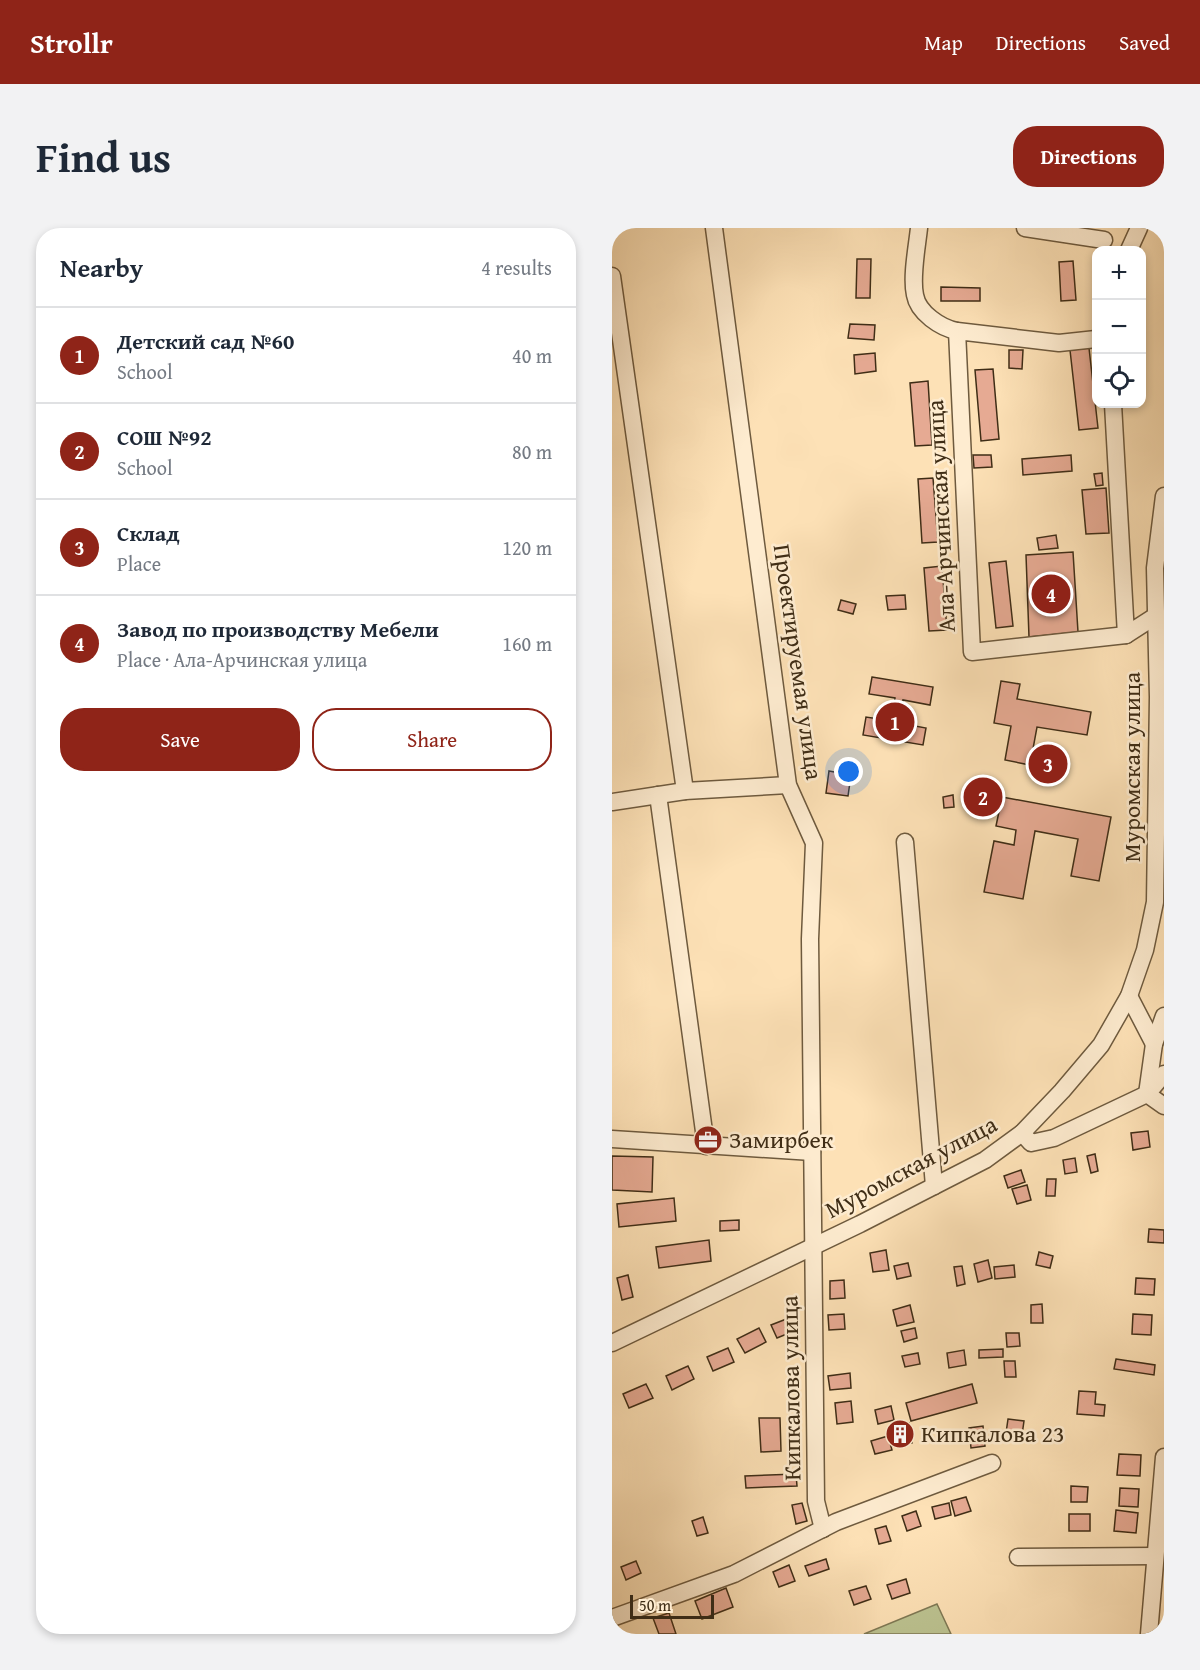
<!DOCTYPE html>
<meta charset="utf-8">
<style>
body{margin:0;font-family:"Gentium Book Plus",serif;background:#f2f2f3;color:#1f2937}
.controls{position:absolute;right:18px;top:18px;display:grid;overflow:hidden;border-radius:12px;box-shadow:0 3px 9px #0003}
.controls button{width:54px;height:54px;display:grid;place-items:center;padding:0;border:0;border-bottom:2px solid #e0e1e3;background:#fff;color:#1f2937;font:30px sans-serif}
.scale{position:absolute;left:18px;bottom:15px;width:84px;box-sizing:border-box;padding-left:6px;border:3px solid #3f2d16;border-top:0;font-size:16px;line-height:21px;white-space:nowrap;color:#3f2d16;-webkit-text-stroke:4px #feecd0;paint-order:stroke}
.you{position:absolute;left:237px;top:544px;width:21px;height:21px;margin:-15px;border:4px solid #fff;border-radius:50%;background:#1a73e8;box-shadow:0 0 0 9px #1a73e833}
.badge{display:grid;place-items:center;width:39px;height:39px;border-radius:50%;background:#8f2418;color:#fff;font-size:20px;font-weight:700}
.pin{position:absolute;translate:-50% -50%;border:3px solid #fff;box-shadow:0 2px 6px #0006}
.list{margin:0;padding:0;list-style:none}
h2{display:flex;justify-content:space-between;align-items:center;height:78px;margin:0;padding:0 24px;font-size:26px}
h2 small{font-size:20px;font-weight:400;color:#747a83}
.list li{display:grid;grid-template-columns:39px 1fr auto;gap:18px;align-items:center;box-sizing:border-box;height:96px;padding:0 24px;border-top:2px solid #e0e1e3}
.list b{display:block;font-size:22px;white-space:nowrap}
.list p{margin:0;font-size:20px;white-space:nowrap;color:#747a83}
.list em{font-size:20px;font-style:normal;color:#747a83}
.actions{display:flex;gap:12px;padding:18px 24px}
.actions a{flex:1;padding:14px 0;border:2px solid #8f2418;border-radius:24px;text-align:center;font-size:21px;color:#8f2418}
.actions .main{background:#8f2418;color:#fff}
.icon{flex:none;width:33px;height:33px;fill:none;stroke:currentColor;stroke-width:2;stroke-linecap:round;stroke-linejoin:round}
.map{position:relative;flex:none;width:552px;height:1406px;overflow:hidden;border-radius:24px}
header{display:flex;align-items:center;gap:36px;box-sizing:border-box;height:84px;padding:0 30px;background:#8f2418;color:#fff}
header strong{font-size:28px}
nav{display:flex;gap:33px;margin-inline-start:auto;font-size:21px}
.intro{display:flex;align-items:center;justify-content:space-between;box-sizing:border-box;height:144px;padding:0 36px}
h1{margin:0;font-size:42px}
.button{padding:15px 27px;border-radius:24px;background:#8f2418;color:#fff;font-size:21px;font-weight:700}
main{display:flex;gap:36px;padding:0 36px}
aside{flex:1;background:#fff;border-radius:24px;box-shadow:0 3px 9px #0003}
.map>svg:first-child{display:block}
.green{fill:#bcc391;stroke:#7e7854;stroke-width:1.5}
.building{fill:#e6aa93;stroke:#3f2d16;stroke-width:1.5}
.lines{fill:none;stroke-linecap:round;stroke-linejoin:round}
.minor-casing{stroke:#6e5a3e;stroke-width:19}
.minor{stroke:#feecd0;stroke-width:16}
.labels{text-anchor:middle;stroke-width:5;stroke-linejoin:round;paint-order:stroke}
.street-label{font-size:24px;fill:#3f2d16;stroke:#feecd0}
.poi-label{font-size:24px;fill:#3f2d16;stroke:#feecd0;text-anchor:start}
</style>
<header>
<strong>Strollr</strong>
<nav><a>Map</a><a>Directions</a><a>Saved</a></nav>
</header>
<div class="intro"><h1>Find us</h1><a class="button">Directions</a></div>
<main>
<aside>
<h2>Nearby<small>4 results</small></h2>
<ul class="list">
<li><span class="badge">1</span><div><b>Детский сад №60</b><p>School</p></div><em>40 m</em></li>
<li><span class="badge">2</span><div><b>СОШ №92</b><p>School</p></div><em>80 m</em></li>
<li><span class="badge">3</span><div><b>Склад</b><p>Place</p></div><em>120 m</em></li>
<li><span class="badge">4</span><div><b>Завод по производству Мебели</b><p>Place · Ала-Арчинская улица</p></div><em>160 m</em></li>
</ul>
<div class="actions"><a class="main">Save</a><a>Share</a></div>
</aside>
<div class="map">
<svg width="552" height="1406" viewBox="0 0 552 1406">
<rect width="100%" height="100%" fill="#fde1b6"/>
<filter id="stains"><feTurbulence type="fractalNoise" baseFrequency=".00333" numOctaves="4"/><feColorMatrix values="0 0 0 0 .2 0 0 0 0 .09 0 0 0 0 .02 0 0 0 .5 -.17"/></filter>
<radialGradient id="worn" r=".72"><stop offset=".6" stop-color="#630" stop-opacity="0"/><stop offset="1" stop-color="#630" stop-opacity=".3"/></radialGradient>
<path class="green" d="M325 1376 339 1406H252Z"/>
<g class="building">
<path d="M245 31H259L258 70H244Z"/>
<path d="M461 33 464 72 449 73 447 34Z"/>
<path d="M329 59 368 60V73H329Z"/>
<path d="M238 96 263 97 262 112 236 110Z"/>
<path d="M477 120 486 200 467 202 458 122Z"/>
<path d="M397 122H411L410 141 397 140Z"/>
<path d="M263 125 264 143 243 146 242 127Z"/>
<path d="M381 141 387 211 369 213 363 142Z"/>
<path d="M316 153 320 217 303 218 298 155Z"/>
<path d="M361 227H379L380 239 362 240Z"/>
<path d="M459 227 460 243 411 247 410 231Z"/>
<path d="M490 245 491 257 484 258 482 246Z"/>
<path d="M321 250 326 314 310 315 306 251Z"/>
<path d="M494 260 497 305 474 306 470 262Z"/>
<path d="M444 307 446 320 427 322 425 310Z"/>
<path d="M461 324 466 404 417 409 414 327Z"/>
<path d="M394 333 401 398 384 400 377 335Z"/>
<path d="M330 338 335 402 317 403 312 340Z"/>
<path d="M293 367 294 381 276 382 274 368Z"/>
<path d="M229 372 244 376 241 386 226 382Z"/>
<path d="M260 449 321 459 318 477 291 472 287 495 314 500 311 517 251 507 254 489 280 493 283 470 257 466Z"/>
<path d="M389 453 408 456 405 471 479 484 475 507 425 499 418 537 393 532 399 498 382 495Z"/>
<path d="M422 525 452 530 450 547 419 542Z"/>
<path d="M217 543 239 547 236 568 214 565Z"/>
<path d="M341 567 342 579 332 580 331 569Z"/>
<path d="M390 569 499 589 487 653 459 648 466 611 423 603 411 671 372 664 382 613 402 617 404 602 384 598Z"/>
<path d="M536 903 538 919 521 922 519 905Z"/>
<path d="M483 926 486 943 479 945 475 928Z"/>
<path d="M0 928 41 929 40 964 0 962Z"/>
<path d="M463 930 465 944 453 946 451 932Z"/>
<path d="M409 942 413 954 396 960 392 948Z"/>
<path d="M435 951H444L443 968H434Z"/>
<path d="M415 957 419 972 405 976 400 961Z"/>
<path d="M62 970 64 993 7 999 5 976Z"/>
<path d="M127 992V1002L108 1003V993Z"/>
<path d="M537 1001 552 1002V1015L536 1014Z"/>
<path d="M97 1012 99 1033 47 1040 44 1019Z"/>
<path d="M274 1022 277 1042 261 1044 258 1025Z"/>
<path d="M427 1024 441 1028 438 1040 424 1037Z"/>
<path d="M376 1032 380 1050 366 1054 362 1036Z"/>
<path d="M296 1035 299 1048 285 1051 282 1038Z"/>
<path d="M402 1037 403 1049 383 1051 382 1039Z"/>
<path d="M350 1038 353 1056 345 1058 342 1039Z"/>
<path d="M16 1047 21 1069 10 1072 5 1050Z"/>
<path d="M524 1050 543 1051 542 1067 523 1066Z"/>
<path d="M232 1052 233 1070 218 1071V1053Z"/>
<path d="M430 1076 431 1095H419V1077Z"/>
<path d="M298 1077 302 1094 285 1098 281 1082Z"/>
<path d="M232 1086 233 1101 217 1102 216 1087Z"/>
<path d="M521 1086 540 1087 539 1107 520 1106Z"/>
<path d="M182 1088 187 1101 165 1110 159 1097Z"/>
<path d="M147 1100 154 1114 133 1125 125 1111Z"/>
<path d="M303 1100 305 1110 292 1114 289 1103Z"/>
<path d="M394 1105H407L408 1118 395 1119Z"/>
<path d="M116 1120 122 1134 101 1143 95 1129Z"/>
<path d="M391 1121V1129L367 1130V1122Z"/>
<path d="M352 1122 354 1137 337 1140 335 1125Z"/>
<path d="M306 1125 308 1136 293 1139 290 1128Z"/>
<path d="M504 1131 543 1137 542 1147 502 1141Z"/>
<path d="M392 1133H403L404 1149H393Z"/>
<path d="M76 1138 82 1151 60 1162 54 1148Z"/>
<path d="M238 1145 239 1160 218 1162 216 1148Z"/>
<path d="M34 1156 41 1170 17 1180 11 1166Z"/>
<path d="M360 1156 365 1175 299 1193 294 1175Z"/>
<path d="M467 1163 484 1164 483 1176 493 1177 492 1188 465 1186Z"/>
<path d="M239 1173 241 1194 225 1196 223 1175Z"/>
<path d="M279 1178 282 1192 266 1196 263 1182Z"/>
<path d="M147 1190H168L169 1223 149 1224Z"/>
<path d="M396 1191 412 1193 410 1207 394 1205Z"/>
<path d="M297 1195 300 1215 281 1218 277 1198Z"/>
<path d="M371 1198 373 1218 359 1220 357 1200Z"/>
<path d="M276 1208 280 1222 263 1226 259 1213Z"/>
<path d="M507 1226 529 1227 528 1248 505 1247Z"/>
<path d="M184 1246 185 1258 134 1260 133 1248Z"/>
<path d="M459 1258 476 1259 475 1274H459Z"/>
<path d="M508 1260 527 1261 526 1279 507 1278Z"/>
<path d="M354 1269 359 1283 343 1288 339 1273Z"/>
<path d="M190 1275 195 1293 184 1296 180 1277Z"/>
<path d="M337 1275 339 1287 323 1291 320 1279Z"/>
<path d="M504 1282 526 1285 524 1305 502 1303Z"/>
<path d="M304 1283 309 1298 295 1303 290 1288Z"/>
<rect x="457" y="1286" width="21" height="17"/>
<path d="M91 1289 96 1305 85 1308 80 1293Z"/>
<path d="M274 1298 279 1313 267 1316 263 1301Z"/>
<path d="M214 1331 217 1341 197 1348 193 1338Z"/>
<path d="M24 1333 29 1345 14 1352 9 1339Z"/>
<path d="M177 1337 183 1353 167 1359 161 1344Z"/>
<path d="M294 1351 298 1365 280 1371 275 1357Z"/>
<path d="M254 1358 259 1371 242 1377 237 1363Z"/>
<path d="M114 1360 121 1379 90 1391 83 1373Z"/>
<path d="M57 1385 64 1406H47L41 1390Z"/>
</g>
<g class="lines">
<g class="minor-casing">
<g id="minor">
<path d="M102 0 176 557 202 615 198 711 204 1273 211 1301"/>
<path d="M307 0C305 19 299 49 303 67 306 85 329 100 345 103"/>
<path d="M413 0 492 12"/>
<path d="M517 22 527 0"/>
<path d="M0 48 73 563"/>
<path d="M484 111 447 115 345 103 360 424 514 407"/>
<path d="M501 176 514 407 542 389"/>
<path d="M46 567 94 918"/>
<path d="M0 574 73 563 176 557"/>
<path d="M293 614 322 958"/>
<path d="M517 768 542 816"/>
<path d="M552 788 542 816 535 866 552 878"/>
<path d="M410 905 419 915 442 910 535 866 552 846"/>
<path d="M0 911 200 924"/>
<path d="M0 1115 248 996 373 932 410 905 450 863 489 817 517 768 533 722 543 674 546 469 543 340 552 268"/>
<path d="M406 1329 543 1328"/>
<path d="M0 1390 122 1346 224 1294 380 1235"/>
<path d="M537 1406 552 1229"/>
</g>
</g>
<use href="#minor" class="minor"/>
</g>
<defs>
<g id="office-disc" transform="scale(1.5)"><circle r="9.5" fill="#8f2418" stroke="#feecd0"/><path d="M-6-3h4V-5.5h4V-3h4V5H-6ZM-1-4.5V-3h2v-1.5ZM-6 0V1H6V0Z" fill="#fff"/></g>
<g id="building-disc" transform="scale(1.5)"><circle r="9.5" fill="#8f2418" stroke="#feecd0"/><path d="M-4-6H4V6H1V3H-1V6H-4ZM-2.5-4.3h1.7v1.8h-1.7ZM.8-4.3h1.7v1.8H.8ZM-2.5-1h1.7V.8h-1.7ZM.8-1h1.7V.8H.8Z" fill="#fff"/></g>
</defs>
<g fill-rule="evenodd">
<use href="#office-disc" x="96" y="912"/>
<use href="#building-disc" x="288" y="1206"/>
</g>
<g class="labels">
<g class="street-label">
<text transform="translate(329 288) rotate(-93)" y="8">Ала-Арчинская улица</text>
<text transform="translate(186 434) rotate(82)" y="8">Проектируемая улица</text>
<text transform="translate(520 539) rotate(-90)" y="8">Муромская улица</text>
<text transform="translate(299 939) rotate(-28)" y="8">Муромская улица</text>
<text transform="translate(179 1160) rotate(-91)" y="8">Кипкалова улица</text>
</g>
<g class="poi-label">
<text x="117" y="920">Замирбек</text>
<text x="309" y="1214">Кипкалова 23</text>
</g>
</g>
<rect width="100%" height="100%" filter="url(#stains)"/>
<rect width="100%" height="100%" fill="url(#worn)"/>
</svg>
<div class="controls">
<button>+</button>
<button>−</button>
<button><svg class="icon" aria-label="locate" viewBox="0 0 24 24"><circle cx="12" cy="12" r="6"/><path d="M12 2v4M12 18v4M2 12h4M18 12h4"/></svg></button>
</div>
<div class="scale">50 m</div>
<div class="you"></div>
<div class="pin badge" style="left:283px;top:494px">1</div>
<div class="pin badge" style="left:371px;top:569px">2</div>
<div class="pin badge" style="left:436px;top:536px">3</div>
<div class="pin badge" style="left:439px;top:366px">4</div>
</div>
</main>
